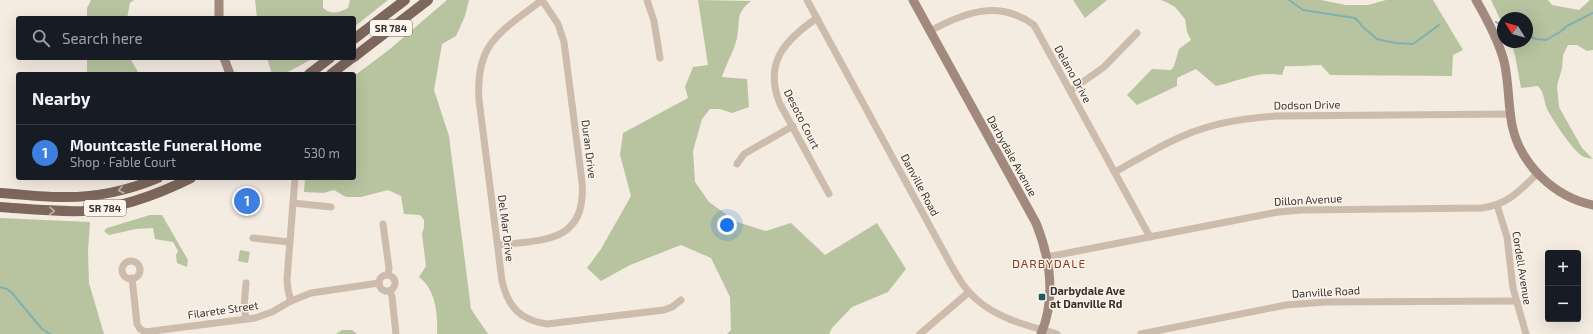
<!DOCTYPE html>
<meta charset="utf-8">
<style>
body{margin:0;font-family:"Exo 2",sans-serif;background:#242831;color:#f1f3f6}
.controls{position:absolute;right:12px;bottom:12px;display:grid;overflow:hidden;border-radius:4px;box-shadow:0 4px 16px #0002}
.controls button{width:36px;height:36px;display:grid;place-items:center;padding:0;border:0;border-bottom:1px solid #363941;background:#171b24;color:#f1f3f6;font:20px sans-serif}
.compass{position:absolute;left:1497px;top:12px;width:36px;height:36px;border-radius:50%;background:#171b24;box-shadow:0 4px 16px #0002;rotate:307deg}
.you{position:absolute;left:727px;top:225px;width:14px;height:14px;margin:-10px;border:3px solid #fff;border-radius:50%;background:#1a73e8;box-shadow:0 0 0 6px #1a73e833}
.badge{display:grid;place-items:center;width:26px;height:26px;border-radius:50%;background:#92aeb2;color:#fff;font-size:13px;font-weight:700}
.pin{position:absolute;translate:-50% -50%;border:2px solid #fff;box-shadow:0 1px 4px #0006}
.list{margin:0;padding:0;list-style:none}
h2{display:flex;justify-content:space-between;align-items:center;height:52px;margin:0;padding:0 16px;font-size:17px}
h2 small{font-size:13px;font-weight:400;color:#9ea1a6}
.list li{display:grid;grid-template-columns:26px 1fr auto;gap:12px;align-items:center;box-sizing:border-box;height:56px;padding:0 16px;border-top:1px solid #363941}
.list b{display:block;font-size:15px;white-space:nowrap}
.list p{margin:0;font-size:13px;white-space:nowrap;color:#9ea1a6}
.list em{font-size:13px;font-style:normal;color:#9ea1a6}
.icon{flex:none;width:22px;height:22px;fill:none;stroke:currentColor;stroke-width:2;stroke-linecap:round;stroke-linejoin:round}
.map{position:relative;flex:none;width:1593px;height:334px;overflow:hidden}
.search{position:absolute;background:#171b24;box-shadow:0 4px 16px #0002;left:16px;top:16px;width:340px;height:44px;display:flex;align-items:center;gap:10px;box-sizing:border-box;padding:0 14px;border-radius:4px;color:#9ea1a6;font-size:15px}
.panel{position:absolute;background:#171b24;box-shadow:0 4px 16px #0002;left:16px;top:72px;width:340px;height:108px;border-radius:4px}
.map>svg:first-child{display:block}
.green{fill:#b8c4a0}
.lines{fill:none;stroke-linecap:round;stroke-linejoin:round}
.stream{stroke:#7fb0b2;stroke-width:2}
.street{stroke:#cdbbac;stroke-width:7}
.secondary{stroke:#a18a7d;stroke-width:9}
.primary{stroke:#7d675c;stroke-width:10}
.oneway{stroke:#c2b5ac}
.poi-dot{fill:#1f5a5e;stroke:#fbf5ee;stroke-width:1.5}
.labels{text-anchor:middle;stroke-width:3;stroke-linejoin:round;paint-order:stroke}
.shield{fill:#fbf5ee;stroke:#756b66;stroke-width:1}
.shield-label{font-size:10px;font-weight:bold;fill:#3b302b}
.street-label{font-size:11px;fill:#3b302b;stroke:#fbf5ee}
.poi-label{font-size:11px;font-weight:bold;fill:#3b302b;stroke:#fbf5ee;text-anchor:start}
.neighbourhood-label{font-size:12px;letter-spacing:1px;fill:#8c3b22;stroke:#fbf5ee}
</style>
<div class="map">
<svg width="1593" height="334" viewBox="0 0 1593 334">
<rect width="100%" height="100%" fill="#f4ebe1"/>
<g class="green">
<path d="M91 0H134L130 3 127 18H87V8Z"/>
<path d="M255 0H323V8C331 15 339 13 348 8L350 0H388L354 27V18H257Z"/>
<path d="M447 0H469L465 16 456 36 442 44 434 90 449 136 471 309 488 334H437C438 314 436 290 419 277L426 266 422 234 424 227V220L420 215 404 214 401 196 388 190 361 197H346L334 190 323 193 304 192 305 178H354V76L390 49Z"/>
<path d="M698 0 751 1C734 15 741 20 737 38 734 51 726 64 722 77L747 79 749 107 732 113 720 109H710L702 119 693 151 695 182 709 202 737 222 766 231 791 223 825 255 877 223 906 269 888 292 852 307 832 328 829 334H727L731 330 730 297 711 258 681 245 630 265 601 281 587 268 601 249 631 196 620 155 623 133 688 98 685 87 693 67 708 65Z"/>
<path d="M1073 0H1107L1085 18Z"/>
<path d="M1161 0H1321L1346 5H1368L1386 0H1433L1463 50 1453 55 1452 76 1330 75 1321 65C1308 65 1298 67 1285 66L1282 75C1255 71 1241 81 1216 86L1196 69 1177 78V86L1137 105 1127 95 1152 69 1171 70 1174 66 1179 49 1191 40 1187 32 1185 19 1175 7 1166 2Z"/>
<path d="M1491 0H1548L1552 5 1579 10 1590 0H1593V50L1587 51 1577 45H1568L1563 55 1562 68 1557 86 1559 107 1582 148 1593 159C1590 158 1586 158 1584 157 1574 153 1552 119 1547 109 1544 101 1544 92 1538 86L1521 88 1515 55 1511 42H1527V18H1503V25Z"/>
<path d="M87 58H130L139 74H87Z"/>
<path d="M267 58H314L284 74 276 72 272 74Z"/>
<path d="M150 215H162L188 260 187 267 177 263 176 255 178 251 173 242 155 239 153 228 136 229 109 235 104 231 107 228Z"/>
<path d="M0 218 90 222 88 252 89 283 104 334H0Z"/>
<path d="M240 250 250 252 248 263 238 261Z"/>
<path d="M342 330H352L357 334H336Z"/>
</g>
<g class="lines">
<g class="stream">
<path d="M1289 0 1303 10 1355 18 1363 27 1377 39 1395 43 1413 44 1439 25"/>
<path d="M1496 22 1503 26"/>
<path d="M1527 35 1536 39 1546 40 1560 32 1567 26 1593 13"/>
<path d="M0 287 7 289 12 293 42 329 50 334"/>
</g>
<g class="street">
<path d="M647 0 654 21 660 58"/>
<path d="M807 0 951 265C958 277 965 290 976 299 998 319 1029 326 1057 334"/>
<path d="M817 18C785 40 763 63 780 104L829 194"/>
<path d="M930 31C967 11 1000 0 1034 25L1150 237"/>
<path d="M1070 91 1104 67 1137 33"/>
<path d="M737 164 744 154 793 126"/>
<path d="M1115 172C1137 160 1159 146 1183 136 1212 123 1244 118 1276 116L1511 114"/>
<path d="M293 203 331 207"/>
<path d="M1497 205 1507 237 1513 288 1526 334"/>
<path d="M383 224 389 268 388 275"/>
<path d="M253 238 289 242"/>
<path d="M498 245C543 240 587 243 582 182L564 42 558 24 542 0C501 32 475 42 479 100L502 281C508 307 520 320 547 324L664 310 672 307 681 300"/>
<path d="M1047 257 1278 212 1301 210 1482 208C1509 204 1519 191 1538 173"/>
<circle cx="131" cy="270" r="9"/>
<circle cx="387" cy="283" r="8"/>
<path d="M132 278 137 324 140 329 145 332 255 318 272 312 291 301 311 293 379 283"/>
<path d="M390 291 392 297 396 334"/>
<path d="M291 301 288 290 287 279 295 178"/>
<path d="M246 319 244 307 246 283"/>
<path d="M920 334 969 292"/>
<path d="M1141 334 1286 305 1325 302 1516 301"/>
</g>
<g class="secondary">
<path d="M219 0V18"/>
<path d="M913 0 1036 223C1050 258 1056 298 1041 334"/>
<path d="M1476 0C1487 19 1498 39 1504 61 1509 82 1508 104 1512 125 1520 164 1554 197 1593 205"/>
<path d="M224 58 230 74"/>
</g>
<g class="primary">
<path d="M354 39 405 0"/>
<path d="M354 57 428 0"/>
<path d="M309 74 330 58"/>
<path d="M331 74 352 58"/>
<path d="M0 193C20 194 39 197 59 197 93 198 127 191 158 178"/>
<path d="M0 207C28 209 55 212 83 211 121 208 157 195 191 178"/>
</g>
</g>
<defs><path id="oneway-chevron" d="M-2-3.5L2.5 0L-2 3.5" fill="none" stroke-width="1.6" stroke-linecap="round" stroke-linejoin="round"/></defs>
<g class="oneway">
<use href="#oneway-chevron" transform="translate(121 190) rotate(166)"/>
<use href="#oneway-chevron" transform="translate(52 211) rotate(2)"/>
</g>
<rect class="poi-dot" x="1038" y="293" width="8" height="8" rx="2"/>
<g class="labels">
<g class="shield">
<rect x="370" y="20" width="42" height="16" rx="3"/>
<rect x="84" y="200" width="42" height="16" rx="3"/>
</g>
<g class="shield-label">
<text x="391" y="32">SR 784</text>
<text x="105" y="212">SR 784</text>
</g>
<g class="street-label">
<text transform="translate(1073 74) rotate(61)" y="4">Delano Drive</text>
<text transform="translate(1307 105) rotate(-1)" y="4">Dodson Drive</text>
<text transform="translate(802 119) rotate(63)" y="4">Desoto Court</text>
<text transform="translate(589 149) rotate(83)" y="4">Duran Drive</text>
<text transform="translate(1012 156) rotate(61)" y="4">Darbydale Avenue</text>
<text transform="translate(920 185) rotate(62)" y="4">Danville Road</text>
<text transform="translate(1308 200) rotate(-3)" y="4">Dillon Avenue</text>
<text transform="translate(506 228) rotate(83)" y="4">Del Mar Drive</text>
<text transform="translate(1522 268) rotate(81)" y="4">Cordell Avenue</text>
<text transform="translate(1326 292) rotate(-3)" y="4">Danville Road</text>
<text transform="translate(223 310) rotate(-8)" y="4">Filarete Street</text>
</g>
<g class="poi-label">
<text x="1050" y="295">Darbydale Ave<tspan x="1050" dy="13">at Danville Rd</tspan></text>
</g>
<g class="neighbourhood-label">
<text x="1049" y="268">DARBYDALE</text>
</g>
</g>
</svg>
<div class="controls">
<button>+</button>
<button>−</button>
</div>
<svg class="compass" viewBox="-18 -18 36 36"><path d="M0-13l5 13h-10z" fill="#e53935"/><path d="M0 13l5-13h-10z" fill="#9ea1a6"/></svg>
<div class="you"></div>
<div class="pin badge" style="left:247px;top:201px;background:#3f7fe0">1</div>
<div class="search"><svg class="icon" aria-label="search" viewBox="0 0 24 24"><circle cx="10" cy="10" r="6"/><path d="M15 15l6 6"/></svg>Search here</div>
<section class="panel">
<h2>Nearby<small></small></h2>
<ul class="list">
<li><span class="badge" style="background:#3f7fe0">1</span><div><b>Mountcastle Funeral Home</b><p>Shop · Fable Court</p></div><em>530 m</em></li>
</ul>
</section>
</div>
